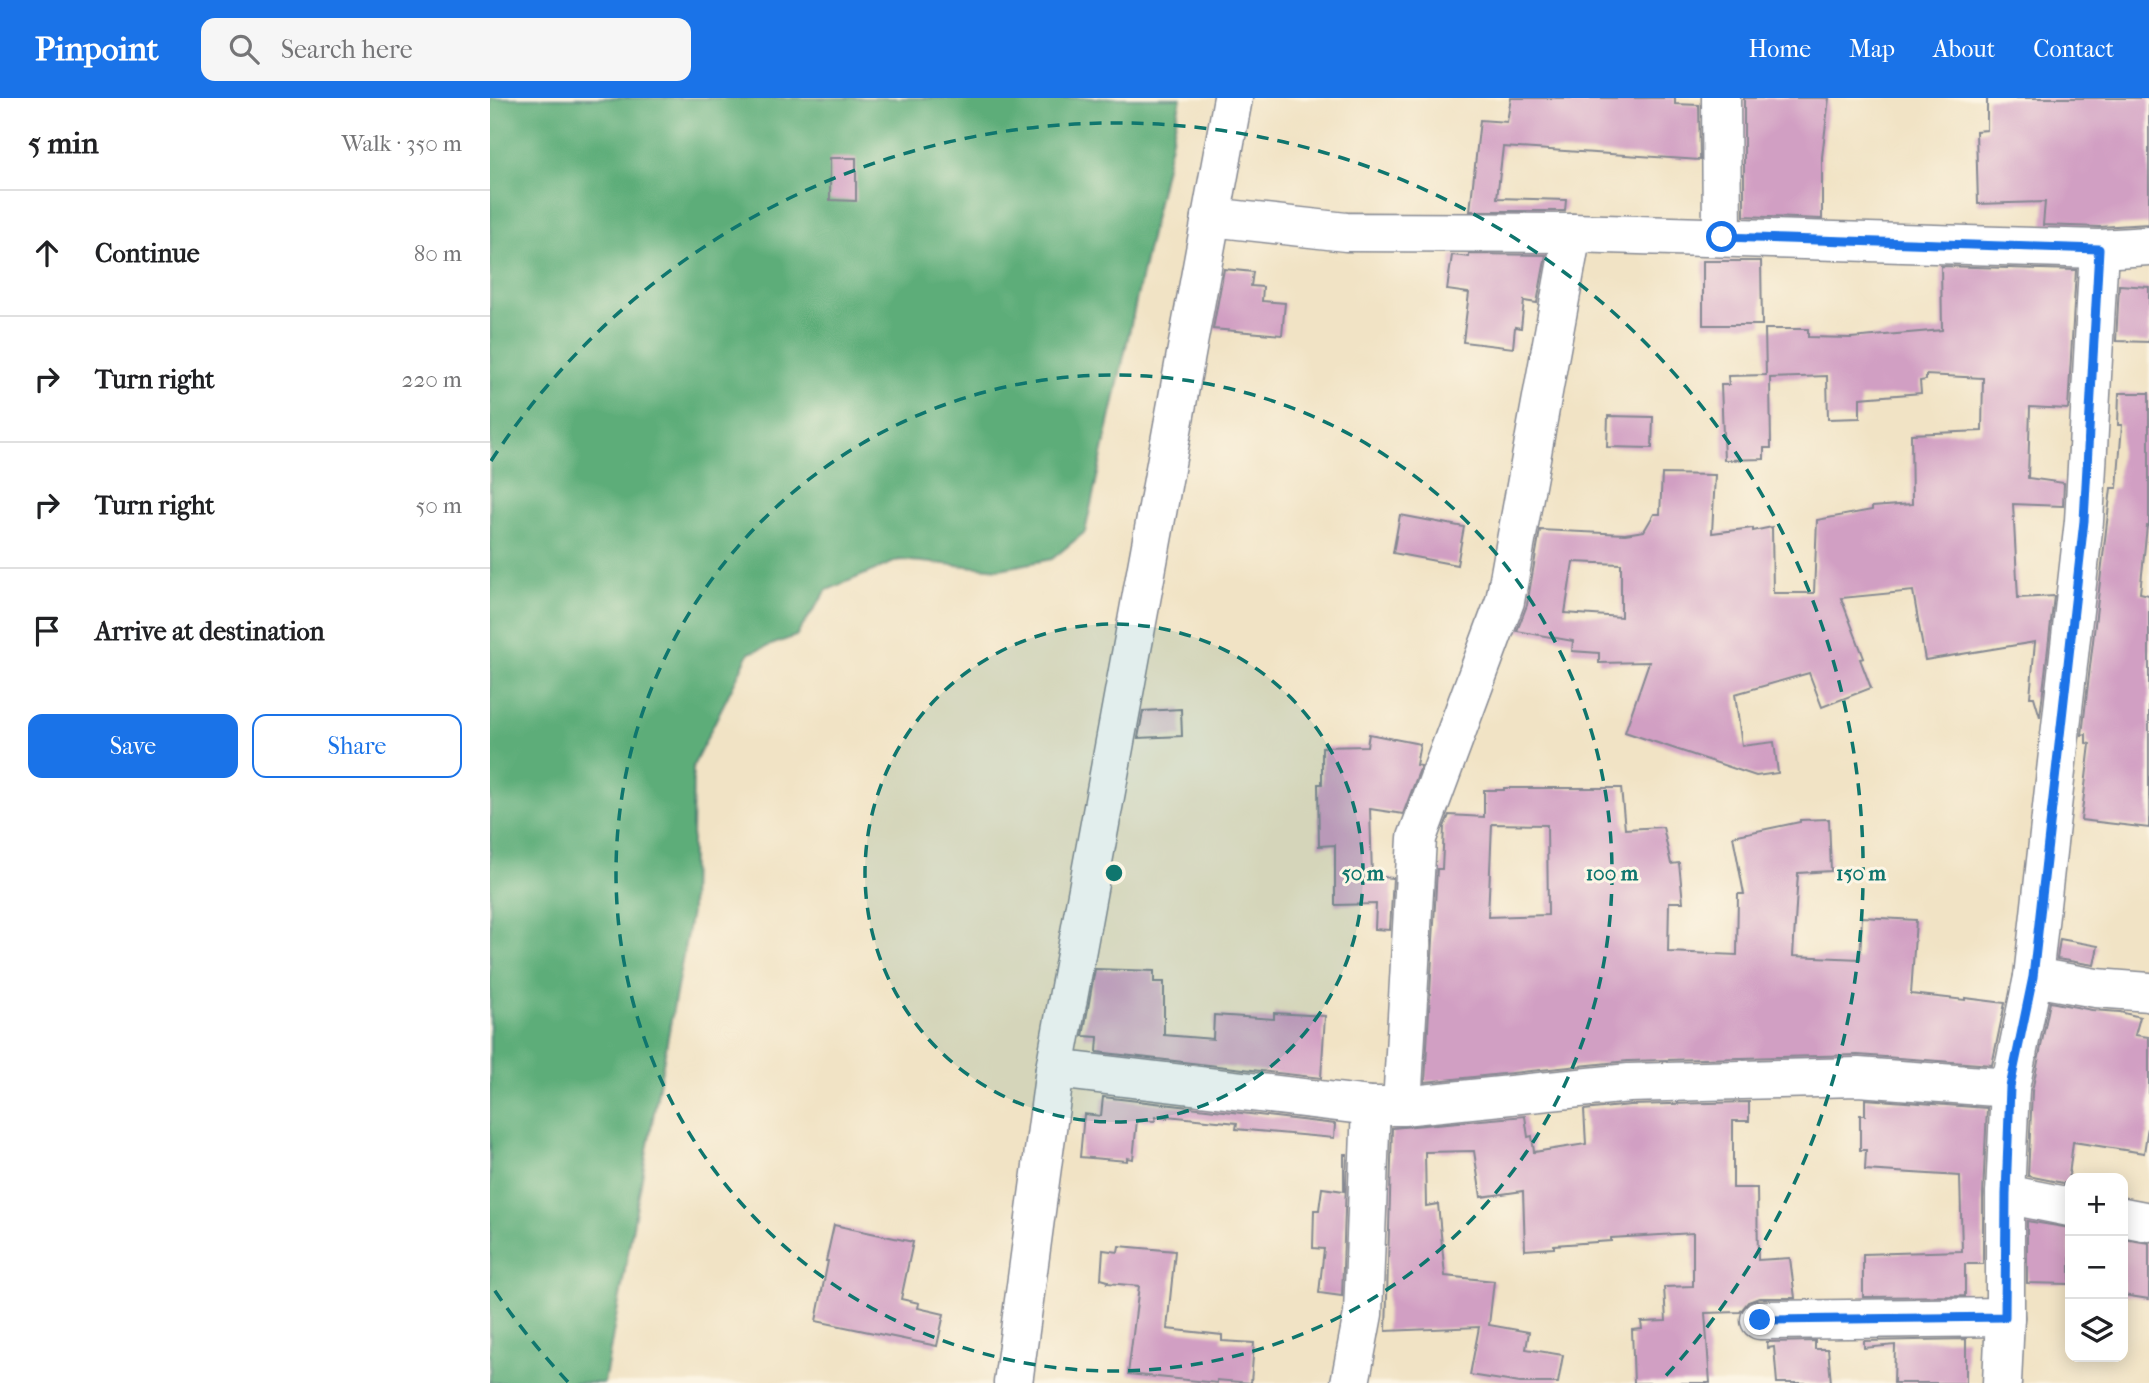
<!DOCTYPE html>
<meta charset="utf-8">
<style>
body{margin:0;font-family:"IM FELL French Canon",serif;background:#f6f6f6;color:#202124}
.controls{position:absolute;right:21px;bottom:21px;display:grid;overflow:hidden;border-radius:14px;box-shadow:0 4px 18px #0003}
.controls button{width:63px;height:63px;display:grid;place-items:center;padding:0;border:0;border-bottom:2px solid #e0e0e0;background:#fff;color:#202124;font:35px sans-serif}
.stop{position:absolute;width:21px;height:21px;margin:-16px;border:5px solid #1a73e8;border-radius:50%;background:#fff}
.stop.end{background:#1a73e8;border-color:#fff;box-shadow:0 2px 7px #0008}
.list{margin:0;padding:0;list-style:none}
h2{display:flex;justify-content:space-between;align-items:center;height:91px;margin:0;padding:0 28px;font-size:30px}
h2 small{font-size:23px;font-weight:400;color:#757577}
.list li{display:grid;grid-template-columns:46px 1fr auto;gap:21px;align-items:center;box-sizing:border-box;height:126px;padding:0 28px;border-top:2px solid #e0e0e0}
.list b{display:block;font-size:26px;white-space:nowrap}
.list em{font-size:23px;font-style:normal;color:#757577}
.actions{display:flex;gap:14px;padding:21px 28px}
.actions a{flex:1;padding:16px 0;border:2px solid #1a73e8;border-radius:14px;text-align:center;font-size:24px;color:#1a73e8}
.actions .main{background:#1a73e8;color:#fff}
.icon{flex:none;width:38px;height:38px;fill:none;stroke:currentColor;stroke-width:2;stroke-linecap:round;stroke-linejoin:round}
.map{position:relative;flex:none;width:1659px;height:1285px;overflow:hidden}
header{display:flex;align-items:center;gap:42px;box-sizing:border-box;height:98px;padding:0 35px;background:#1a73e8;color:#fff}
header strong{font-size:33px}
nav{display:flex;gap:38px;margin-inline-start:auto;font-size:24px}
.search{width:490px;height:63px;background:#f6f6f6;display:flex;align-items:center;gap:18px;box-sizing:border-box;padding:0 24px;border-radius:14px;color:#757577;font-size:26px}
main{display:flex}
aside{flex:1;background:#fff}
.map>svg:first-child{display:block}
.forest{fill:#5dad79;stroke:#3c6e6c;stroke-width:2}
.building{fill:#d19fc3;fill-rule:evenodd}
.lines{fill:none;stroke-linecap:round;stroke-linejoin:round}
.minor-casing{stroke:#868992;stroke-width:41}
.minor{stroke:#fff;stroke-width:38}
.route{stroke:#1a73e8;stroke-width:9}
.ring{fill:none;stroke:#0f766e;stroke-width:3.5;stroke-dasharray:12 9}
.centre{fill:#0f766e;stroke:#fcf5e5;stroke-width:3.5}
.ring-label{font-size:21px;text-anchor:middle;font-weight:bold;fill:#0f766e;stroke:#fcf5e5;stroke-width:6;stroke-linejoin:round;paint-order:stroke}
</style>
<header>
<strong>Pinpoint</strong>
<div class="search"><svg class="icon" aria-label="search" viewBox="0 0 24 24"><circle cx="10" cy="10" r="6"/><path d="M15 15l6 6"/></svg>Search here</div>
<nav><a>Home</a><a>Map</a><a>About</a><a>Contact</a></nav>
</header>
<main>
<aside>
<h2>5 min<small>Walk · 350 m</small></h2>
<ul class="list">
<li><svg class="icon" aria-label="ahead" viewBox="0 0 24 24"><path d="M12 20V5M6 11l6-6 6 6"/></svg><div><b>Continue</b></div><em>80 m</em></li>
<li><svg class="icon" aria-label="right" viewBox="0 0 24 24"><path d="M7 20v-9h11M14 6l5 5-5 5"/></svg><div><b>Turn right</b></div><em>220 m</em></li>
<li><svg class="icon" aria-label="right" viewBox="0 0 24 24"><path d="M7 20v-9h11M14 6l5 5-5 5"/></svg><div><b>Turn right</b></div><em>50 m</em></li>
<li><svg class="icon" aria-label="arrive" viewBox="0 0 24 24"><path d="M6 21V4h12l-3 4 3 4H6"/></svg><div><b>Arrive at destination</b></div></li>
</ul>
<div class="actions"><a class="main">Save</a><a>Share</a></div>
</aside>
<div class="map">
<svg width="1659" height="1285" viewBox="0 0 1659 1285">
<rect width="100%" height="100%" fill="#fcf5e5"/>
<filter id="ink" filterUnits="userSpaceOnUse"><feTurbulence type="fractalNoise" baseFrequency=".0143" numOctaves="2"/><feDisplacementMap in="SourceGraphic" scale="14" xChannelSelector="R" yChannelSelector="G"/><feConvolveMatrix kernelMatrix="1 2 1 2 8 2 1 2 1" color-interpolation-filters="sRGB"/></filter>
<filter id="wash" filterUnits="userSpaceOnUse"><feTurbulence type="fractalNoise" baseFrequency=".00686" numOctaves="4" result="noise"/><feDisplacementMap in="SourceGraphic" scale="28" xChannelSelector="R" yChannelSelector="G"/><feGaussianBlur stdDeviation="1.57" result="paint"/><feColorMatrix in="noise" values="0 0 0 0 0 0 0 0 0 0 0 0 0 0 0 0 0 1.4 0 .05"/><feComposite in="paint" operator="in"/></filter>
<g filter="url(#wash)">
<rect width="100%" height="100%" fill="#f1e3c5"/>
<path class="forest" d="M0 0H691L595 434 562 461 510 471 409 462 337 492 306 538 259 555 203 668 201 814 114 1285H0Z"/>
<g id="blocks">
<g class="building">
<path d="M1021 0H1185V6L1209 7 1210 62 1013 49 1007 100 1076 102 1075 113H980L990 22 1017 24Z"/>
<path d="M1254 0H1339L1332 59V121L1254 118Z"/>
<path d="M1499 0H1659V126L1609 129 1553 127 1555 104 1488 106 1486 33 1497 32V1Z"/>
<path d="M340 60H366V103L340 102Z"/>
<path d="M979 156 1056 157 1047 205 1034 203 1031 230 1025 229 1023 250 973 244 979 195 957 192 962 157 979 159Z"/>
<path d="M1213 163H1271L1272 227H1213Z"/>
<path d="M1451 168 1586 172 1578 311 1540 309 1538 380 1574 385 1573 408 1523 406 1528 500 1564 498 1550 619 1544 599H1540L1545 544 1435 562 1423 493 1351 500 1374 560 1370 561 1381 590 1332 609 1319 575 1245 596 1252 648 1284 644 1288 675 1266 678 1135 634 1159 564 1109 565V555L1082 553 1083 543 1027 533 1037 507 1050 432 1135 436 1154 433 1164 416H1170L1172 376 1225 377 1222 435 1263 430V433L1282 429 1283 495H1324L1327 422 1382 412V409L1422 406 1421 336 1492 333 1493 280 1436 277V282L1430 283 1431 295 1370 300V320L1338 321 1337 278 1280 280 1281 350H1274V361L1234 362 1231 287H1239L1238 278 1276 277 1275 231H1318V239L1361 240 1452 232ZM1083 464 1131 466V519L1075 515Z"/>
<path d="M734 171 763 174 761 188 773 189 772 203 795 205 792 237 723 231Z"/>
<path d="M1629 187 1659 189V244L1626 243Z"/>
<path d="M1629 295H1659V428H1657L1650 495 1659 497V730L1591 722 1600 646 1596 645V636L1592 637 1621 390H1627L1632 327H1628Z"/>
<path d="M1118 318 1163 319 1162 350 1117 349Z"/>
<path d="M910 417 974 429 967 467 903 455Z"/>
<path d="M691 611 692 638 648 640 653 613Z"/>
<path d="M879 636 930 646 926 667 931 668 913 716 880 711 882 778 903 780 900 832 885 831 886 806 845 807V747L829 748 828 686H832V649L877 648Z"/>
<path d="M1014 690H1131L1135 731 1173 729 1181 766 1189 765 1193 804H1179L1178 854 1247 857 1248 796H1254L1243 738 1310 724V722L1339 721 1341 773 1308 775 1303 858 1370 861 1372 819 1426 822 1421 896 1475 902V900L1515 905 1502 967 1368 957 1138 963 935 984 947 771H952L954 729 959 717 994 719V692H1014ZM1002 726 1057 727 1058 817 998 819Z"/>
<path d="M1570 841 1608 848 1604 867 1567 861Z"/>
<path d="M605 871 664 873V884H674V937L723 941 724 917 784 921V915L835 918 831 980 607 954 608 939 593 938Z"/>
<path d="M1560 904 1602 912 1630 914 1650 919 1645 937 1659 939V1022L1654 1055 1583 1044 1578 1086 1538 1078 1542 993Z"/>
<path d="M613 999 845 1026 844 1040 746 1031 747 1025 677 1018V1020L666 1019 665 1023 647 1022 643 1061 637 1060V1063L590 1059 594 1016 611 1018Z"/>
<path d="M1375 1001 1497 1010 1493 1096V1166H1475V1198L1373 1199V1156L1472 1153 1470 1078 1375 1072 1376 1052H1370V1017H1375Z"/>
<path d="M1259 1004V1023H1243V1090H1267L1268 1162 1300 1160 1305 1200H1269L1258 1204 1250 1214 1215 1215 1220 1285H1144L1142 1232 1152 1231 1151 1224 1176 1223 1174 1189 1203 1188V1135L1121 1140V1143L1064 1147V1150L1035 1152 1033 1093 991 1099 984 1053 935 1054 936 1108 948 1106 955 1178 1004 1183 999 1227 1039 1234 1036 1251 1073 1257 1068 1285H1030L980 1277 989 1229 896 1233 902 1030 1035 1018 1038 1039 1042 1038 1044 1054 1096 1046 1094 1012 1140 1007Z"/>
<path d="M854 1056H857L852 1198 829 1195 834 1151 823 1150 824 1112H829L832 1090 854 1093Z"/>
<path d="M1537 1123 1580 1130V1186L1537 1185Z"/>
<path d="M344 1127 423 1144 411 1201 429 1205 428 1210 454 1216 447 1248 326 1223 338 1163H336Z"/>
<path d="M1633 1141 1659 1145V1201L1633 1197Z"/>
<path d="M629 1148 685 1153 677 1231 732 1237V1243L764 1245 761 1285 727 1282V1285L638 1276 649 1188 617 1185 618 1183 611 1181 613 1152 628 1154Z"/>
<path d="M1476 1241V1285H1404L1405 1247 1374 1250V1243Z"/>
<path d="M1325 1243V1251H1338L1341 1285H1287L1284 1249 1278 1250 1277 1244Z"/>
</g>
</g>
</g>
<g filter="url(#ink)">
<use href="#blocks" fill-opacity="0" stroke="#868992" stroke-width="2"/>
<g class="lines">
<g class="minor-casing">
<g id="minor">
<path d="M1231 0 1232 139"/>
<path d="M721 119 856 134 1082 135 1609 151 1659 148"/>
<path d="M1543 879 1606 890 1659 894"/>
<path d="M565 971 881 1008H912L1139 985 1368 979 1520 990"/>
<path d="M912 1008 927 740 1015 503 1082 135"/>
<path d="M1515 1096 1580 1109"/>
<path d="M1633 1119 1659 1124"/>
<path d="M1270 1222 1515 1219"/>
<path d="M523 1285 565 971 743 0"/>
<path d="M860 1285 873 1216 881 1008"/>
<path d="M1512 1285 1515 1219V1096L1520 990 1543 879 1594 423 1609 151"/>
</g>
</g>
<use href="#minor" class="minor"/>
</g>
</g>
<g class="lines" filter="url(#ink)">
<path class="route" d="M1232 139 1609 151 1594 423 1543 879 1520 989 1516 1096 1515 1219 1270 1222"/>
</g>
<circle cx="624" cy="775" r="249" fill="#0f766e" fill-opacity=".12"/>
<g class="ring">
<circle cx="624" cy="775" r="249"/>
<circle cx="624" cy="775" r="498"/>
<path d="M78 1284A747 747 0 0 1 1 1187M1 363A747 747 0 1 1 1170 1284"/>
</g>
<circle cx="624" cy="775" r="10" class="centre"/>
<g class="ring-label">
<text x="873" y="782">50 m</text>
<text x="1122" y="782">100 m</text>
<text x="1371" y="782">150 m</text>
</g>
</svg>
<div class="controls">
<button>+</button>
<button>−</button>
<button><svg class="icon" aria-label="layers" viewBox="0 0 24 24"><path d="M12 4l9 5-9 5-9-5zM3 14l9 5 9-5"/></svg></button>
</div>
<div class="stop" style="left:1232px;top:139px"></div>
<div class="stop end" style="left:1270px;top:1222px"></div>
</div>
</main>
